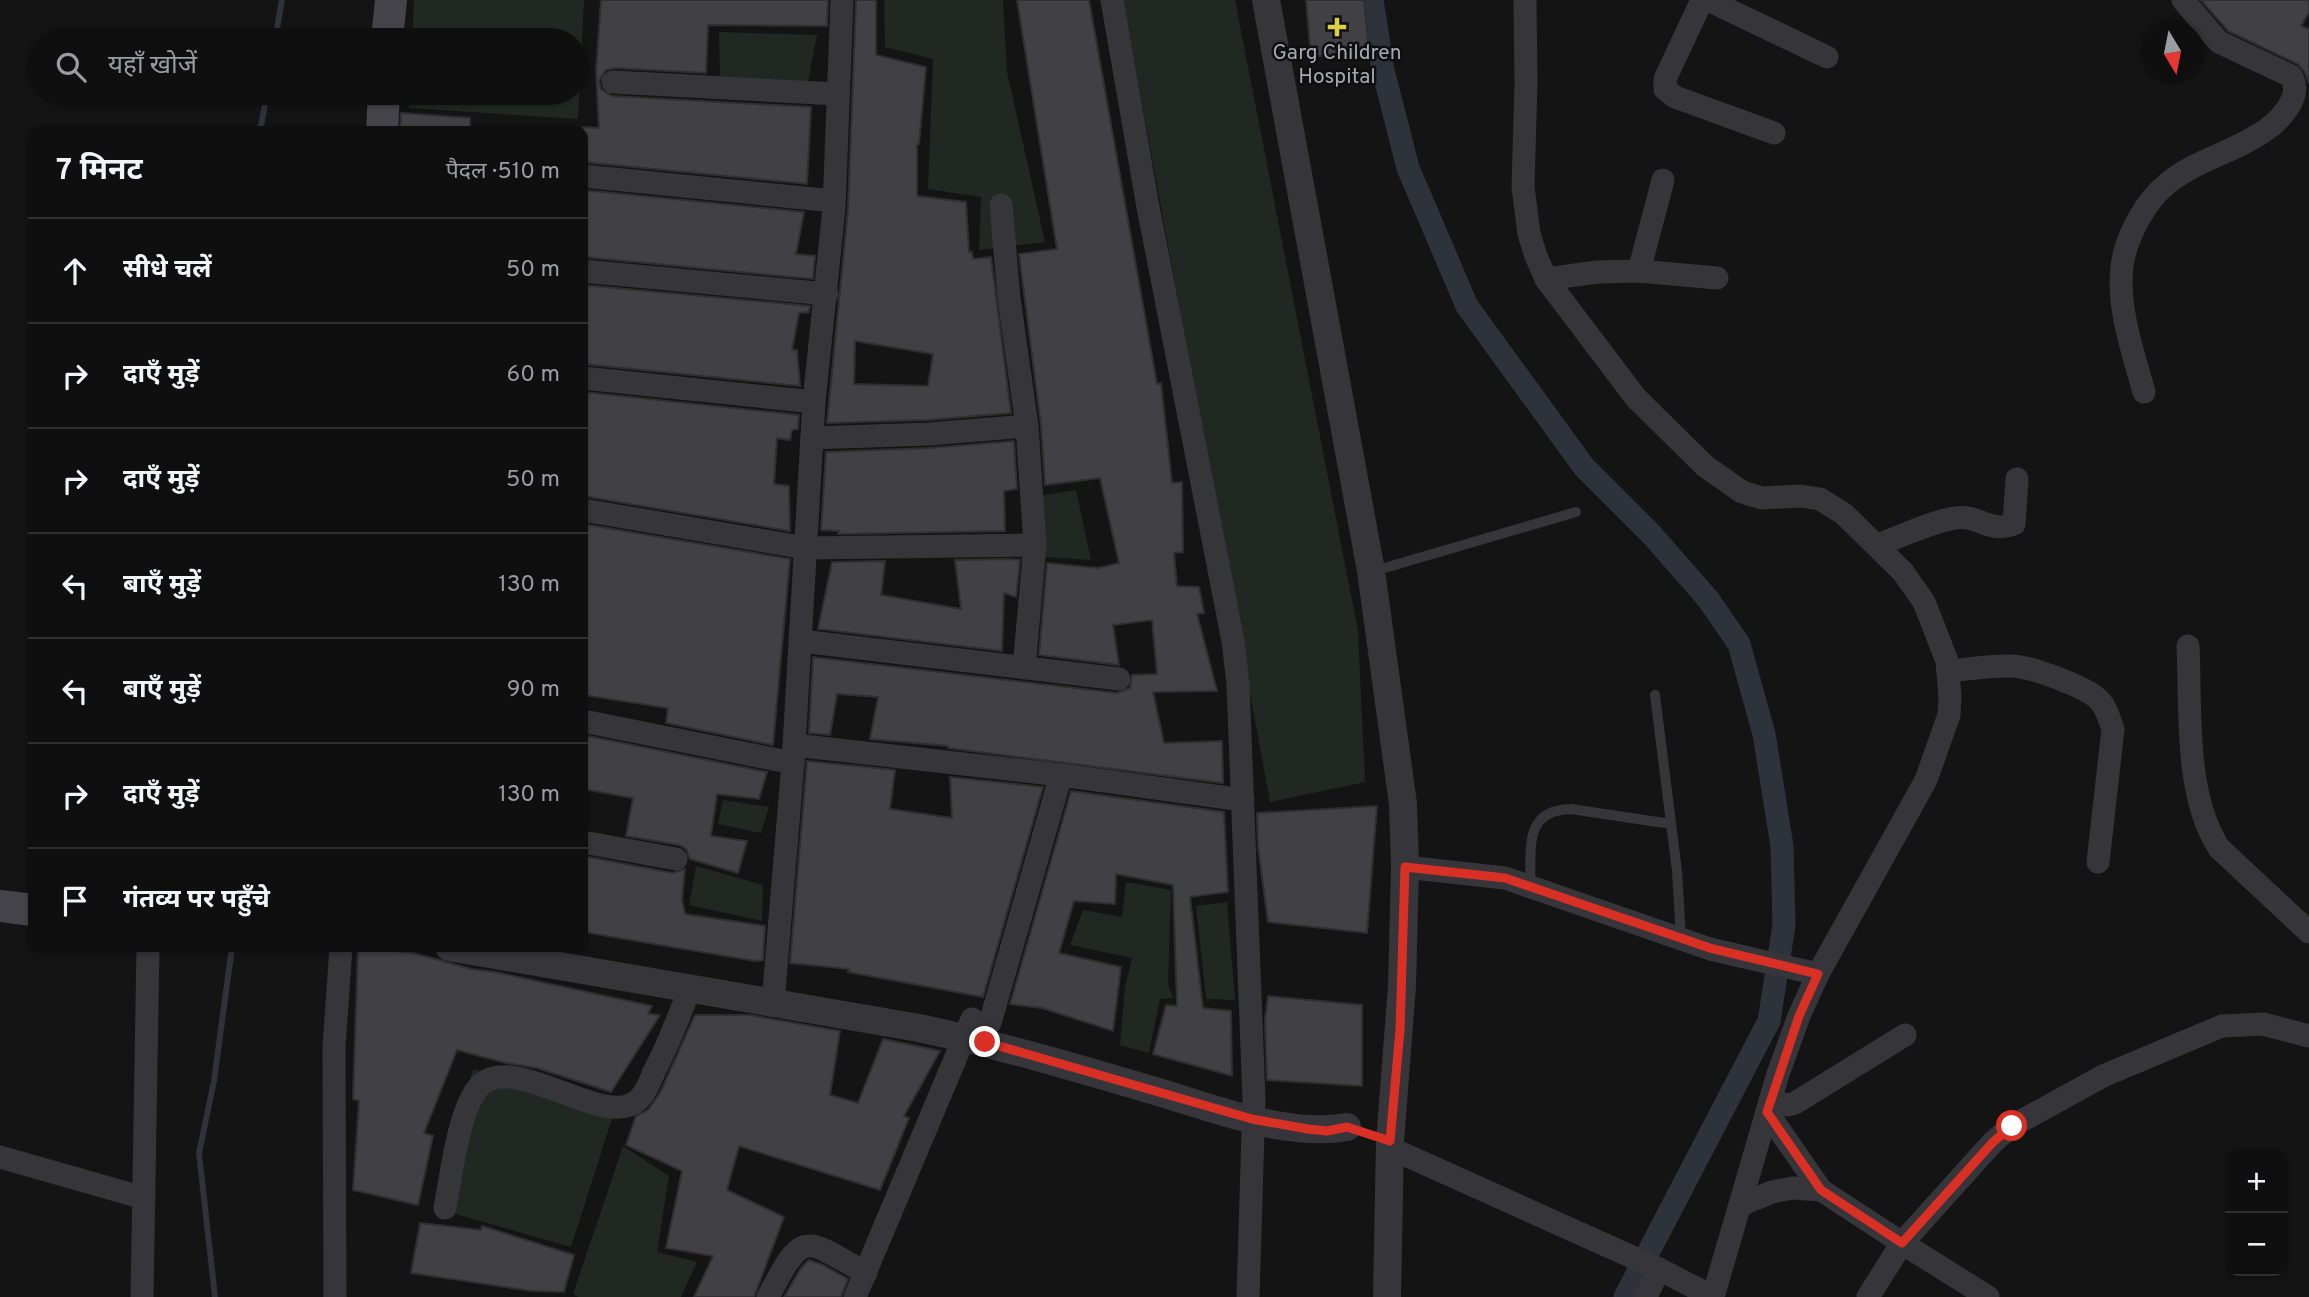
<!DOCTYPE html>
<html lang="hi">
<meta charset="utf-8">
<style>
body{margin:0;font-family:Overpass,"Noto Sans Devanagari",sans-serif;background:#181819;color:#f1f3f6}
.controls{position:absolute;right:21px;bottom:21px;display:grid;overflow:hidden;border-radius:14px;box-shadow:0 2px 5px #0004}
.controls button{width:63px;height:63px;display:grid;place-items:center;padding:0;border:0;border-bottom:2px solid #2f2f30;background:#0f0f10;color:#f1f3f6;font:35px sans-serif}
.compass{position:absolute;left:2141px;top:21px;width:63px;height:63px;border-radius:50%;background:#0f0f10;box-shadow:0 2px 5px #0004;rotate:170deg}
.stop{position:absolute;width:21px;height:21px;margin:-16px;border:5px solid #d93025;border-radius:50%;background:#fff}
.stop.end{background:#d93025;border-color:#fff;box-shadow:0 2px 7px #0008}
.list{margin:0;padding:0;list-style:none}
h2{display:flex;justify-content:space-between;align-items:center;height:91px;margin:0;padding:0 28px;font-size:30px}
h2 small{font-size:23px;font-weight:400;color:#9b9c9f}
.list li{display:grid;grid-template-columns:46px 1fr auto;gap:21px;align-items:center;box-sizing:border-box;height:105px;padding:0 28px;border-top:2px solid #2f2f30}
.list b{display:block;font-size:26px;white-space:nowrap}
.list em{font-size:23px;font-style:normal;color:#9b9c9f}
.icon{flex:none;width:38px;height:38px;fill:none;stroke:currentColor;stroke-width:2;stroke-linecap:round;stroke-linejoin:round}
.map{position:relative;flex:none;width:2309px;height:1297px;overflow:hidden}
.search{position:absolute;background:#0f0f10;box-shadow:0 2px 5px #0004;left:28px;top:28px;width:560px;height:77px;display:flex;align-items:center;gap:18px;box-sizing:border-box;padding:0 24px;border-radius:38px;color:#9b9c9f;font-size:26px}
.panel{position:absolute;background:#0f0f10;box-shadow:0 2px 5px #0004;left:28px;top:126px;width:560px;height:826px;border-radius:14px}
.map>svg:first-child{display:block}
.green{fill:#212822}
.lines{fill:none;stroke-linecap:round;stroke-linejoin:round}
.stream{stroke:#2e323a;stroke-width:6}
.canal{stroke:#2e323a;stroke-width:23}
.building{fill:#414145;stroke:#2f2e31;stroke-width:2;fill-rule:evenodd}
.service{stroke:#36353a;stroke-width:10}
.minor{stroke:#36353a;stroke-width:23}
.tertiary{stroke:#36353a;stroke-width:28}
.secondary{stroke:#44444a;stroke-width:32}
.route{stroke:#d93025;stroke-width:9}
.poi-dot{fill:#dece43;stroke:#0f0f10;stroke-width:2.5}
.labels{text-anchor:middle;stroke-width:5;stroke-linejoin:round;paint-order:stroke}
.poi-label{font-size:21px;fill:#a7a8b4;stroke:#0f0f10}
</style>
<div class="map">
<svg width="2309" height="1297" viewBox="0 0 2309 1297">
<rect width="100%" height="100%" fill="#141415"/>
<g class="green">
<path d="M414 0H584L578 119 409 108V93H576V40H412Z"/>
<path d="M884 0H1003L1007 72 1045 242 979 250 981 197 928 189 933 59 885 47Z"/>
<path d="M1123 0H1235L1358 631 1365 782 1270 802Z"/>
<path d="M719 32 817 35 808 82 720 76Z"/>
<path d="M1076 490 1091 560 1031 556 1025 498Z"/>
<path d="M723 800 769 807 761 833 718 824Z"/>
<path d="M696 866 763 885 762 921 689 905Z"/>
<path d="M1126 882 1171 890 1168 984 1173 998 1160 999 1149 1053 1120 1045 1125 987 1132 958 1070 945 1083 910 1122 917Z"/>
<path d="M1227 902 1235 1000 1206 999 1196 906Z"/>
<path d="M473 1069 615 1109 571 1247 435 1208Z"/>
<path d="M623 1146 669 1176 657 1252 697 1262 681 1297H578L573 1294Z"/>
</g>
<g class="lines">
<g class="stream">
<path d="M275 40 282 0"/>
<path d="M260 131 267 93"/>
<path d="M215 1297 199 1153 214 1081 232 947"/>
</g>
<path class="canal" d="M1372 0 1383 70 1408 168 1467 306 1584 467 1652 535 1708 599 1739 644 1764 734 1782 846 1784 925 1769 1021 1625 1297"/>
</g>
<g class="building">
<path d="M601 0H828L827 26 708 25 706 73 614 68 606 70 599 81 601 89 612 96 811 107 807 184 583 162V127L599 128 596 71Z"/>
<path d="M856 0H876V55L926 67 919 144H917V196L966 202 969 252H972L973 259 991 257 1011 413 928 420 827 423 848 209ZM855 341 933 354 928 386 854 384Z"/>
<path d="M1017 0H1089L1157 384 1161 383 1172 483 1182 482 1183 552 1174 553 1177 586 1199 587 1204 613 1197 614 1217 691 1153 692 1164 743 1222 741 1223 783 948 748V746L870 739 878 697 837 694 830 735 809 733 813 657 1117 693 1130 688 1132 675 1157 674 1152 620 1113 625 1119 665 1039 655 1047 563 1098 568 1119 563 1100 478 1045 485 1041 425 1019 254 1057 249Z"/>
<path d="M1306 0H1364L1369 51 1311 57Z"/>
<path d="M2201 0H2309V12L2301 26 2309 29V83L2304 71 2298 64 2228 31Z"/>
<path d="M401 113 470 118V131H400Z"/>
<path d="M583 190 804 212 796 254 815 256 813 279 583 257Z"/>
<path d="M583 285 810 306 809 312 799 313 792 350H797L800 386 583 364Z"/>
<path d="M583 392 799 415 798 429 792 430 790 440 777 438 774 484 789 486 790 531 583 496Z"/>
<path d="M1014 441 1017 489 1004 491 1005 531 838 534 839 531 821 530 826 452 929 448Z"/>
<path d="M583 524 790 559 773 745 666 723 668 708 583 695Z"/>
<path d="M1009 559 1020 560 1016 597 1004 593 1002 651 818 629 832 562 885 561 881 595 961 609 955 560Z"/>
<path d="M583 735 767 772 759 799 717 794 711 836 747 841 738 873 690 859 686 849 679 845 626 836 633 798 583 789Z"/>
<path d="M807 761 895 770 890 809 952 818 950 777 1043 787 983 997 848 972 849 969 790 963Z"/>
<path d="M1071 791 1224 812 1228 892 1190 897 1203 1008 1231 1011 1232 1076 1153 1054 1166 1005 1177 1006 1173 885 1116 874 1115 904 1074 901 1059 953 1121 967 1113 1031 1042 1008 1010 1004Z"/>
<path d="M1377 806 1367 933 1268 922 1258 847 1257 813Z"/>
<path d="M583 856 673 873 685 869 682 899 685 914 765 926 763 960 755 961 583 932Z"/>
<path d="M358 947 414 953 471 969 495 972 652 1006 648 1014 660 1015 611 1092 537 1068 506 1063 457 1050 424 1133 433 1136 418 1205 353 1190 359 1101 353 1099Z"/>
<path d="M1268 996 1362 1005V1086L1267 1080 1265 1020Z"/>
<path d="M695 1015H749L840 1031 830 1095 858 1103 883 1039 940 1051 904 1116 909 1118 880 1190 739 1146 727 1190 784 1217 754 1297H694L713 1256 666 1248 682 1171 626 1145 636 1116 648 1110 660 1093Z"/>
<path d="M420 1223 481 1230 482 1226 574 1255 564 1292 532 1291 411 1273Z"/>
<path d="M809 1260 823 1265 848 1279 841 1297H784L801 1268Z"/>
</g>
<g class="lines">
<g class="service">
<path d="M1374 571 1576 512"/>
<path d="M1655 695 1677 871 1681 938"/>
<path d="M1530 887C1532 851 1522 810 1571 809L1671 824"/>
</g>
<g class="minor">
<path d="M1112 0 1148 207 1233 641 1238 684 1254 1099 1248 1297"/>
<path d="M1525 0 1526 82 1523 187 1529 234 1536 256 1546 279 1636 398 1705 466 1742 492 1762 498 1800 496 1820 499 1844 514 1903 572 1924 602 1947 661 1950 697 1949 715 1926 780 1818 974 1799 1016 1778 1074 1713 1297"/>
<path d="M1702 0 1665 79V89L1675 97 1774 133"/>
<path d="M1708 0 1827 57"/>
<path d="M613 82 837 94"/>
<path d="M583 176 834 201"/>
<path d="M1001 205 1009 298 1027 426 1035 545 1024 668"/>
<path d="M583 271 827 294"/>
<path d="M1639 271 1663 180"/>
<path d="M1546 279 1597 272 1639 271 1717 278"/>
<path d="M583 378 814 402"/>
<path d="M2144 392C2133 352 2117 308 2122 266 2126 237 2145 201 2168 183 2195 161 2230 153 2258 135 2276 125 2305 97 2291 76L2219 42 2183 0"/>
<path d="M812 438 929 434 1027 426"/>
<path d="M583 510 806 548 1035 545"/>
<path d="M1877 545C1898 538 1935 520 1956 518 1978 514 1990 534 2014 524L2017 479"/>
<path d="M801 641 1119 679"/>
<path d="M2188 646C2191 709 2184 794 2219 848L2309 932"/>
<path d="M1948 671C1969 669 1992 665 2013 666 2031 667 2087 687 2099 700 2107 708 2109 719 2113 729L2098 862"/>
<path d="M583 721 793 763"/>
<path d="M794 745 1061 775 1243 800"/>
<path d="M583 842 676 859"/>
<path d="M1405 867 1505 878 1710 949 1818 974"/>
<path d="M773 1003 793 763 814 402 834 208 842 0"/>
<path d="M990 1023 1061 775"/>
<path d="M1770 1101 1787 1105 1795 1103 1905 1035"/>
<path d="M1767 1112 1821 1190"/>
<path d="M1390 1148 1659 1269 1713 1297"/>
<path d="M0 1157 144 1198"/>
<path d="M1740 1205 1772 1192 1793 1188 1821 1190 1902 1243 1993 1142 2012 1126 2103 1076 2222 1026 2263 1024 2309 1036"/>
<path d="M445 1208C451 1176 458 1115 477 1089 510 1046 604 1132 638 1100 646 1093 650 1081 654 1072 668 1045 679 1017 690 988"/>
<path d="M142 1297 148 947"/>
<path d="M335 1297 334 1047 341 947"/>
<path d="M768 1297C804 1228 803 1238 866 1273"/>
<path d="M855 1297 972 1019"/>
<path d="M1646 1297 1659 1269"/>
<path d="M1868 1297 1902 1243 1988 1297"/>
</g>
<g class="tertiary">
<path d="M1266 0 1371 571 1403 804 1405 867 1402 986 1390 1141 1387 1297"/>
<path d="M449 947 919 1028C999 1045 1077 1068 1155 1091 1213 1108 1287 1138 1347 1127"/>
</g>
<g class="secondary">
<path d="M387 40 391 0"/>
<path d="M382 131 384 93"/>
<path d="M0 906 33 910"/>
</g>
</g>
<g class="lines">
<path class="route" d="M985 1042 1252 1119 1308 1129 1327 1131 1347 1127 1390 1141 1400 1030 1405 867 1505 878 1710 948 1818 974 1799 1016 1767 1112 1821 1190 1902 1243 1993 1142 2012 1126"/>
</g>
<path class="poi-dot" d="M1333.5 16.5h7v7h7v7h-7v7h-7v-7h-7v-7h7z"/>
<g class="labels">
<g class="poi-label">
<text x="1337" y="59">Garg Children<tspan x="1337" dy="24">Hospital</tspan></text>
</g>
</g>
</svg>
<div class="controls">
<button>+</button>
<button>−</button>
</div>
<svg class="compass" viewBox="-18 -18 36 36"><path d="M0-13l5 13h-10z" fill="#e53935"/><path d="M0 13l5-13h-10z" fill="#9b9c9f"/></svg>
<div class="stop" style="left:2012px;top:1126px"></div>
<div class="stop end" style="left:985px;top:1042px"></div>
<div class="search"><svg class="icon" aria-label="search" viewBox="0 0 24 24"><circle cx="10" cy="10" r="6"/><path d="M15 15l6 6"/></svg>यहाँ खोजें</div>
<section class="panel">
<h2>7 मिनट<small>पैदल · 510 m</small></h2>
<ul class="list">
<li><svg class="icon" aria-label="ahead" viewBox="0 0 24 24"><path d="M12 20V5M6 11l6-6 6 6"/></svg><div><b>सीधे चलें</b></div><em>50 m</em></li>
<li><svg class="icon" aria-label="right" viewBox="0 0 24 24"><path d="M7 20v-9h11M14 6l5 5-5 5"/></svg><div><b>दाएँ मुड़ें</b></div><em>60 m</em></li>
<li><svg class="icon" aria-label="right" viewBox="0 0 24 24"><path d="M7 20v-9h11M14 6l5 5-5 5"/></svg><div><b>दाएँ मुड़ें</b></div><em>50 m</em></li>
<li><svg class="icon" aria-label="left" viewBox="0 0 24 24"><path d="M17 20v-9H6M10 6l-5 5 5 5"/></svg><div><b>बाएँ मुड़ें</b></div><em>130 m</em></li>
<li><svg class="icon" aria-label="left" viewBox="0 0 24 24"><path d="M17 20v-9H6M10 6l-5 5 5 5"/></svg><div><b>बाएँ मुड़ें</b></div><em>90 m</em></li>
<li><svg class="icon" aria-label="right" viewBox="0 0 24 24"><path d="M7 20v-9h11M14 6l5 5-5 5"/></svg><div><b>दाएँ मुड़ें</b></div><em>130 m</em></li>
<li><svg class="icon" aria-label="arrive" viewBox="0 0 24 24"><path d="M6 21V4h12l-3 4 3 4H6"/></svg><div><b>गंतव्य पर पहुँचे</b></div></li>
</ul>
</section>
</div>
